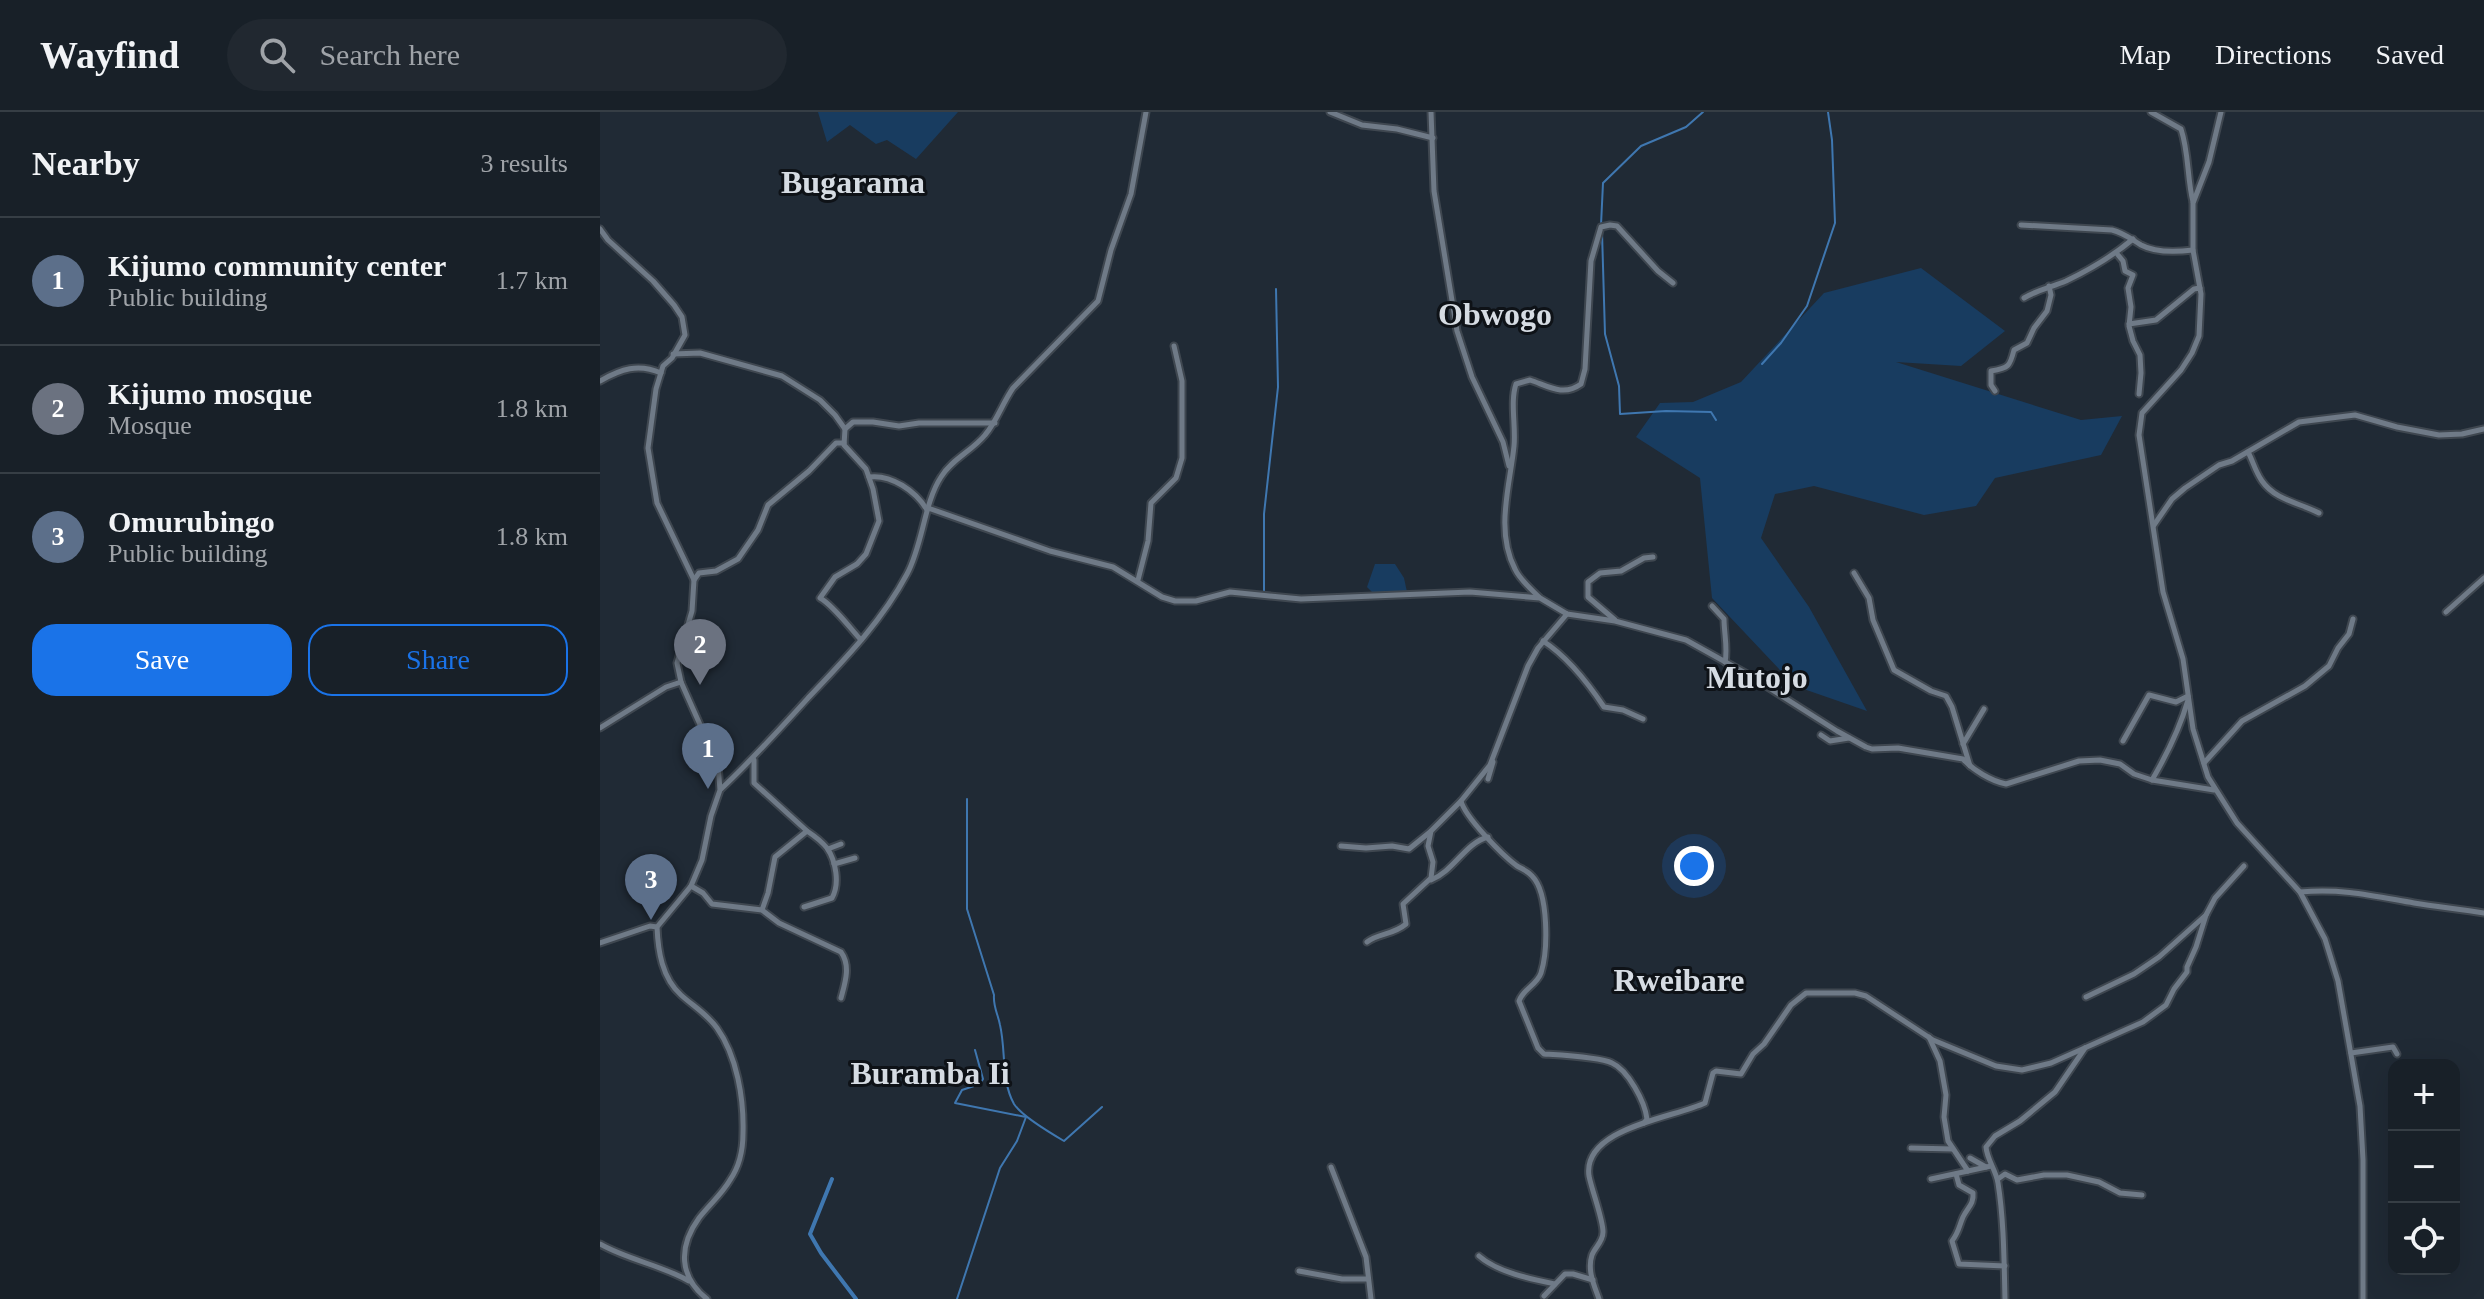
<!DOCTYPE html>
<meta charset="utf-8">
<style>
body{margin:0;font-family:Georgia,serif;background:#212830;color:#f1f3f6}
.controls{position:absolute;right:24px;bottom:24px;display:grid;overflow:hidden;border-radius:16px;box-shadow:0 8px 32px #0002}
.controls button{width:72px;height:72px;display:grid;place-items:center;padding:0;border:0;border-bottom:2px solid #363e45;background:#182028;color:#f1f3f6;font:40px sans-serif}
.you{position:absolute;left:1094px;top:754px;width:28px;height:28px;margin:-20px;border:6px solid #fff;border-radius:50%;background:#1a73e8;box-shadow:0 0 0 12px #1a73e833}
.badge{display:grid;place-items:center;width:52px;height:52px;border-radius:50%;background:#1a73e8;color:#fff;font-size:26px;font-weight:700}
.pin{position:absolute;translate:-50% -66px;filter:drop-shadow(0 2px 4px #0008)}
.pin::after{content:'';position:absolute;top:42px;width:28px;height:24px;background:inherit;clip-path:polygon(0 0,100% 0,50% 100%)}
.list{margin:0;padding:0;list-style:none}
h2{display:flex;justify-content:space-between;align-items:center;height:104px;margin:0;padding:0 32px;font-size:34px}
h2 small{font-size:26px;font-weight:400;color:#9fa3a8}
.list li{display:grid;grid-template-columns:52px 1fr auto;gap:24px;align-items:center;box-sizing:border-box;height:128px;padding:0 32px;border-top:2px solid #363e45}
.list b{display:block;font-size:30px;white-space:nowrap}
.list p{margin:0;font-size:26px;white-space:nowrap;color:#9fa3a8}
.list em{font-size:26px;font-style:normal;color:#9fa3a8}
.actions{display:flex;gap:16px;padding:24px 32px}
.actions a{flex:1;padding:18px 0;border:2px solid #1a73e8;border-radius:24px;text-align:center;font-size:28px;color:#1a73e8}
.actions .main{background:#1a73e8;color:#fff}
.icon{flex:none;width:44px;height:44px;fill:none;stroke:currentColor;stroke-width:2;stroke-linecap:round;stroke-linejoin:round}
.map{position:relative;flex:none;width:1884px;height:1187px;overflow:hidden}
header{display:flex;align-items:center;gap:48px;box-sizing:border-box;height:112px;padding:0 40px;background:#182028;border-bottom:2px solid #363e45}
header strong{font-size:38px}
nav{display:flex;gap:44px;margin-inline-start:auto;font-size:28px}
.search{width:560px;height:72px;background:#212830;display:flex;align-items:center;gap:20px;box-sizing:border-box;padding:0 28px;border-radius:44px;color:#9fa3a8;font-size:30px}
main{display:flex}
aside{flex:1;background:#182028}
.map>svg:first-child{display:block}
.green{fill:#183c60}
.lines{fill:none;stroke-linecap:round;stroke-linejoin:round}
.stream{stroke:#3f77b0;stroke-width:2}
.canal{stroke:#3f77b0;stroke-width:4}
.minor-casing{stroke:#3f4750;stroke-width:9}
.minor{stroke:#6f7a87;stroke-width:5}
.labels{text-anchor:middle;stroke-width:6;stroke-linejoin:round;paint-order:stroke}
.quarter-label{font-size:32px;font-weight:bold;fill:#d6dce3;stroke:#0e1217}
</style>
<header>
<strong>Wayfind</strong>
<div class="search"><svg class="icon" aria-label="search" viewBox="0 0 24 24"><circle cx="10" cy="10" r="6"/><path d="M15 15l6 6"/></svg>Search here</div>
<nav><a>Map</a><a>Directions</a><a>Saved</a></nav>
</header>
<main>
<aside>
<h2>Nearby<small>3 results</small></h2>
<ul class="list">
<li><span class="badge" style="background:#5c6f8a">1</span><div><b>Kijumo community center</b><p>Public building</p></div><em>1.7 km</em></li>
<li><span class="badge" style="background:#6b7280">2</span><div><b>Kijumo mosque</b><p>Mosque</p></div><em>1.8 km</em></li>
<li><span class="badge" style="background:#5c6f8a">3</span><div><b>Omurubingo</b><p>Public building</p></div><em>1.8 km</em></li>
</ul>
<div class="actions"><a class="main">Save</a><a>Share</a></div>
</aside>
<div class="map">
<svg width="1884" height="1187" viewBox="0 0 1884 1187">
<rect width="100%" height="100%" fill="#202a35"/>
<g class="green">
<path d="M218 0H358L316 47 287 28 276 32 250 13 227 30Z"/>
<path d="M1321 156 1405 219 1361 254 1296 250 1481 308 1522 304 1501 343 1395 366 1376 394 1324 403 1214 374 1175 382 1161 426 1209 495 1267 599 1195 574 1112 486 1100 366 1036 325 1060 291 1093 290 1141 270 1224 181Z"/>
<path d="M775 452H795L804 466 807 480H772L767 475Z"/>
</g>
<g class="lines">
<g class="stream">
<path d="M1001 113 1003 71 1041 34 1086 15 1103 0"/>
<path d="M1002 120 1005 222 1019 274 1020 302 1066 299 1111 300 1116 308"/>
<path d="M1162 252 1181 231 1207 194 1235 111 1232 28 1228 0"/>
<path d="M664 479V402L678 275 676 177"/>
<path d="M367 687V797L394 883C393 895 398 902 400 913 406 938 401 969 414 992 421 1003 452 1022 464 1029L502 995"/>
<path d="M357 1187 400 1056 417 1029 426 1005 355 991 362 978 380 972 383 967 375 938"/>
</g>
<path class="canal" d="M232 1067 210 1122 221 1141 256 1187"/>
<g class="minor-casing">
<g id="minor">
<path d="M730 0 762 13 797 17 833 26"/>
<path d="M831 0 834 79 857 219 872 265 903 330 909 354"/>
<path d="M1551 0 1581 17C1589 41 1587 66 1593 90"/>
<path d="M1621 0 1609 50 1593 91V138L1601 182 1599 224 1592 241 1581 258 1542 301 1539 323 1563 480 1583 547 1593 617 1608 665 1637 711 1700 780 1725 827 1738 869 1760 994 1763 1048V1187"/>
<path d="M1421 113 1512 118C1524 121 1531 127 1541 133 1556 141 1577 140 1593 138"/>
<path d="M0 117 8 128 53 169 74 193 82 205 85 223 72 246 63 254 56 277 48 336 57 391 94 468 92 499 77 551 81 570 118 653 120 678 111 704 102 748 91 774 57 815C58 839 62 866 81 883 93 894 107 902 117 916 137 944 144 987 143 1021 143 1037 139 1055 130 1068 122 1082 109 1093 99 1106 78 1135 79 1165 107 1187"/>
<path d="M1518 143 1523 149 1525 159 1533 163 1528 176 1531 195 1529 214 1533 229 1540 243 1541 261 1539 282"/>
<path d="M1424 186C1437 178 1452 175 1466 169 1489 158 1514 143 1533 127"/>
<path d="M1529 212 1556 208 1594 177 1600 176"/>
<path d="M73 242 100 241 182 264 220 288 235 303 245 317"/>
<path d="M0 269C21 257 38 251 61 261"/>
<path d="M1395 279 1391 273V259C1409 256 1410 254 1414 238L1427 231 1434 216 1447 199 1451 183 1449 174"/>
<path d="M1648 340C1653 349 1655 359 1662 369 1675 388 1700 391 1719 401"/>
<path d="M269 365C291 362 316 379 327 398"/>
<path d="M328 396 450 439 513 455 562 485 575 489H596L630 480 701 487 870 480 940 486 967 502 1015 509 1086 528 1147 562 1237 619 1266 635 1272 637 1298 636 1363 647C1373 658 1391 669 1406 672L1479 649 1500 648 1520 652 1534 662 1552 668 1614 678"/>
<path d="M1554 413 1572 387 1585 376 1619 353 1632 349 1699 310 1755 303 1797 315 1839 323 1862 322 1884 317"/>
<path d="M1254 461 1269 486 1273 508 1294 558 1331 579 1346 584 1352 595 1370 654"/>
<path d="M94 468 99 461 116 459 138 447 158 418 168 393 209 359 236 331H244"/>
<path d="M538 468 548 429 551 391 576 366 582 346V269L574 234"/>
<path d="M939 485C931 477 920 468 915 457 895 418 910 374 914 334 916 314 910 290 916 272L930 268C948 274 963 285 981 272L985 257 991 149 1001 115 1010 113 1017 114 1058 159 1073 171"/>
<path d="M1112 494 1124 507C1124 521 1128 537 1125 550"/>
<path d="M1846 500 1884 466"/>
<path d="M967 502 938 536 928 554 890 653 861 689C865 705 902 743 917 754 922 757 928 759 932 764 949 781 948 839 941 861 937 873 923 877 919 889L938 936 944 942C959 943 1000 945 1012 951 1028 958 1045 990 1047 1007L1044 1011"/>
<path d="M1015 508 988 485V470L1000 461 1021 459 1044 446 1053 445"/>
<path d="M261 528C250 516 233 493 220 486L235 465 257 452 266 442 279 409 273 377 266 357 244 333 245 317 253 310H273L299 314 319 311H395"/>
<path d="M943 529C968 545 988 571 1004 595L1023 598 1043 607"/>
<path d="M0 616 66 575 81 570"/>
<path d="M1221 623 1230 629 1249 626"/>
<path d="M1523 629 1549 583 1576 590 1588 584"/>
<path d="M1363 632 1384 597"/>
<path d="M154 648V671L207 719"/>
<path d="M1604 651 1642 609 1705 574 1729 554 1738 536 1749 522 1753 507"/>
<path d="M888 667 893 650"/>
<path d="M1552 668C1566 644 1580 616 1588 588"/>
<path d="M121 677C152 648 180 617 209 585 245 547 282 509 307 462 323 432 324 391 341 365 352 347 372 339 385 323 397 309 402 292 413 276L498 189 511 138 531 82 546 0"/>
<path d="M741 734 766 736 792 734 809 737 830 720"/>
<path d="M228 737 241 732"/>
<path d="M234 752 255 746"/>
<path d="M831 768C854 759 865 731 888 725"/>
<path d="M91 774 103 781 112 792 162 798 179 811 241 840C251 854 245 871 241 886"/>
<path d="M1700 780C1742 776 1774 784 1814 791 1837 795 1861 797 1884 801"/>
<path d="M162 798 168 781 175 745 207 719C213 723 223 731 227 736 236 749 240 772 232 786L204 795"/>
<path d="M767 830C779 821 793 823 806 812L803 792 831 766 833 750 828 734 831 719 861 689"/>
<path d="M0 831 50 814 57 815"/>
<path d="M1486 885 1534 862 1559 845 1606 803 1615 786 1644 754"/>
<path d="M1329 925 1340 949 1346 983 1344 1005 1348 1029 1368 1059"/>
<path d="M1751 941 1793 935 1797 942"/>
<path d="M1311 1036 1353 1037"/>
<path d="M1370 1046 1386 1055"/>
<path d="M731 1055 766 1145 771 1187"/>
<path d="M1356 1062 1359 1073 1373 1081C1374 1092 1368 1095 1363 1105 1359 1114 1359 1120 1352 1129L1359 1152 1405 1154"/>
<path d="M1331 1067 1391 1054"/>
<path d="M1398 1067 1405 1062 1417 1068 1444 1063H1467L1499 1070 1520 1081 1542 1083"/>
<path d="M0 1132C28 1148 61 1153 89 1169"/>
<path d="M879 1144C897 1160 931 1167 955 1172"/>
<path d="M699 1159 742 1167H767"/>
<path d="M944 1184 965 1162H973L993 1168"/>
<path d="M999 1187C994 1173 987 1158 992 1143 995 1135 1003 1130 1003 1120 1003 1107 992 1079 989 1064 982 1016 1073 1006 1105 991L1113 961 1116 959 1141 962 1153 942 1164 932 1191 893 1206 881H1255L1266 884 1333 928 1396 954 1422 958 1451 951 1543 910 1566 893 1574 877 1587 860V855L1596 835 1606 803"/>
<path d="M1405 1187C1404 1149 1404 1109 1398 1071 1396 1058 1387 1048 1386 1035L1395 1024 1420 1009 1455 980 1485 936"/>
</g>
</g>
<use href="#minor" class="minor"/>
</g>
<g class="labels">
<g class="quarter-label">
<text x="253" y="81">Bugarama</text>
<text x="895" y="213">Obwogo</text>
<text x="1157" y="576">Mutojo</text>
<text x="1079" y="879">Rweibare</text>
<text x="330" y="972">Buramba Ii</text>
</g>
</g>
</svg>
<div class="controls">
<button>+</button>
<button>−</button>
<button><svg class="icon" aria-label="locate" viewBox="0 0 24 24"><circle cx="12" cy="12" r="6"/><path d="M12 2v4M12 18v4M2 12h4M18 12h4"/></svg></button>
</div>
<div class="you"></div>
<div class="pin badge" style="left:108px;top:677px;background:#5c6f8a">1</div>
<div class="pin badge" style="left:100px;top:573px;background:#6b7280">2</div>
<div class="pin badge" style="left:51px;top:808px;background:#5c6f8a">3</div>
</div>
</main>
